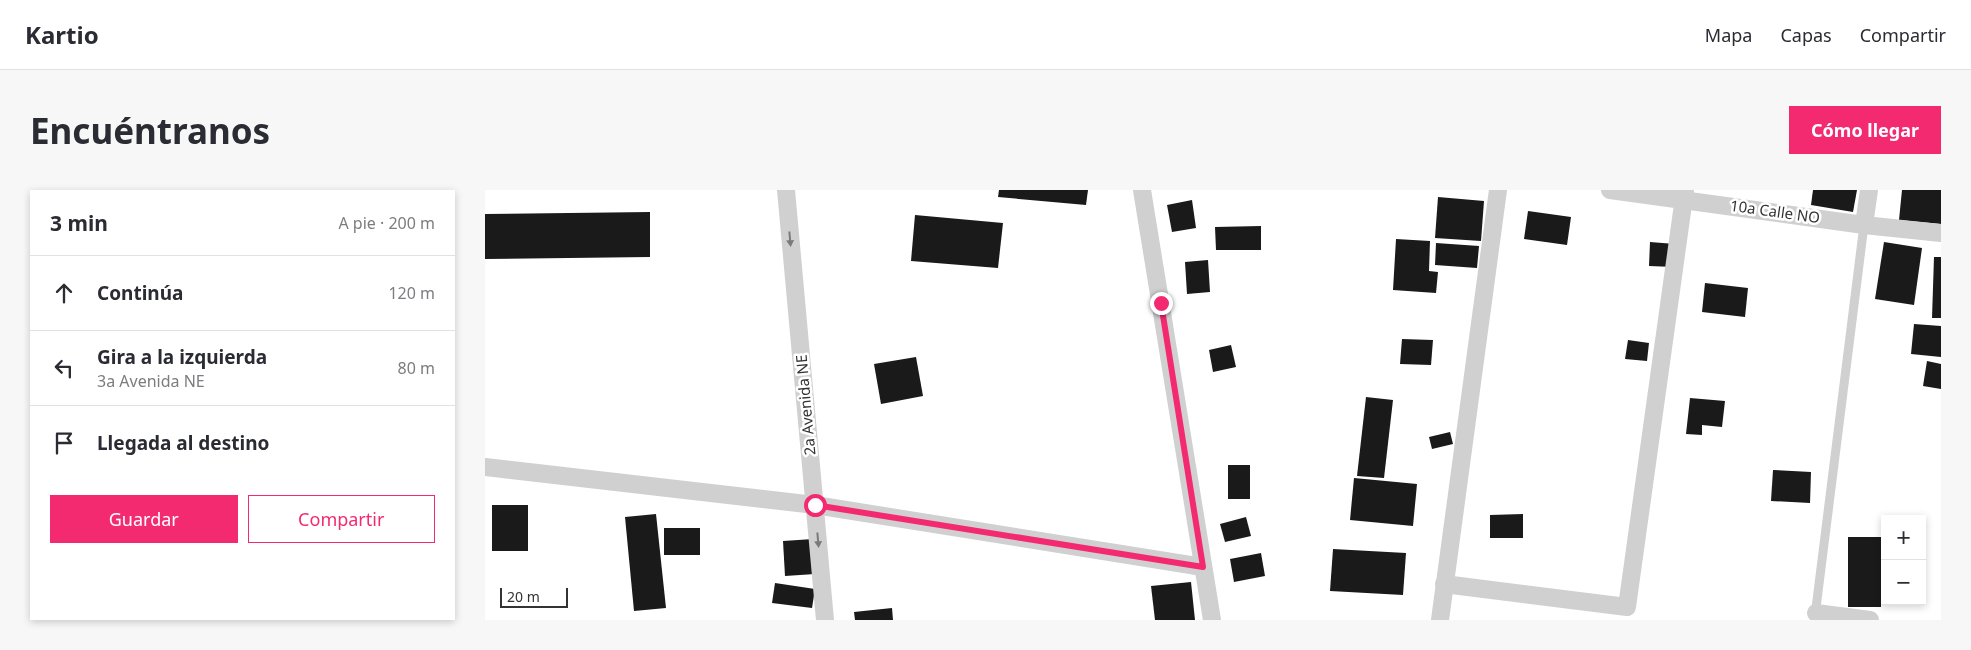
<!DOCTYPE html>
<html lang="es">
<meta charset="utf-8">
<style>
body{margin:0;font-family:"Noto Sans",sans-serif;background:#f7f7f7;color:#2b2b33}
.controls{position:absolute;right:15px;bottom:15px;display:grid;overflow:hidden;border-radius:0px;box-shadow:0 2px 8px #0003}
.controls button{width:45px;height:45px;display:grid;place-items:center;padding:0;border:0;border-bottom:1px solid #e1e1e2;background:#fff;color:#2b2b33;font:25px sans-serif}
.scale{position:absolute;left:15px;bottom:12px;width:68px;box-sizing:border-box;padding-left:5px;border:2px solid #333;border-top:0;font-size:14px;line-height:18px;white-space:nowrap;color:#333;-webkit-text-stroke:4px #fff;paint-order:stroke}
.stop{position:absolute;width:15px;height:15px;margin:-11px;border:4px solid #f42a71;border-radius:50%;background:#fff}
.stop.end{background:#f42a71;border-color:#fff;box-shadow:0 1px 5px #0008}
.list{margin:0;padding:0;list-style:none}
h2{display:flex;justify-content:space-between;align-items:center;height:65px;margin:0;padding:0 20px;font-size:21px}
h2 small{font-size:16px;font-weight:400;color:#7c7c81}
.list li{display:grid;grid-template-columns:32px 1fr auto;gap:15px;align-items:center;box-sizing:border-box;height:75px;padding:0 20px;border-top:1px solid #e1e1e2}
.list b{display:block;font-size:19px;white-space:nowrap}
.list p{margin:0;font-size:16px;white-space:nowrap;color:#7c7c81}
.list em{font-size:16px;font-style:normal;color:#7c7c81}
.actions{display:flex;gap:10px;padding:15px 20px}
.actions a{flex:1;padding:11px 0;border:1px solid #f42a71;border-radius:0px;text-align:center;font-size:18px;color:#f42a71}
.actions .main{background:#f42a71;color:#fff}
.icon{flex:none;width:28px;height:28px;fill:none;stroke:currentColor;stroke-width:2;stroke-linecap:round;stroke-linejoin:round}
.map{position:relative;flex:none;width:1456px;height:430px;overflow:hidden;border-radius:0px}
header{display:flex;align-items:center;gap:30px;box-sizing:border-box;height:70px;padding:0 25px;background:#fff;border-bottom:1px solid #e1e1e2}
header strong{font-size:24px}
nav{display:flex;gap:28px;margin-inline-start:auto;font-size:18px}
.intro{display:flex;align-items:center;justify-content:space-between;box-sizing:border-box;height:120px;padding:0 30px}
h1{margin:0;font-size:35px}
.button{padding:12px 22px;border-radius:0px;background:#f42a71;color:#fff;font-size:18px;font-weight:700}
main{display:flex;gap:30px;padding:0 30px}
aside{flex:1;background:#fff;border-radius:0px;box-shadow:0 2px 8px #0003}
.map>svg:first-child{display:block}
.building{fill:#1a1a1a}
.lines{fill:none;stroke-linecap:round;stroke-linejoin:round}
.lane{stroke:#d0d0d0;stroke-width:9}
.street{stroke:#d0d0d0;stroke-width:18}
.oneway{fill:#7a7a7a}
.route{stroke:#f42a71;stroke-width:6}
.labels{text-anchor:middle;stroke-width:5;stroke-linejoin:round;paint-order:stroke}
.street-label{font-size:15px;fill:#333;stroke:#fff}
</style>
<header>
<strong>Kartio</strong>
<nav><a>Mapa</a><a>Capas</a><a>Compartir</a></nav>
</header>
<div class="intro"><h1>Encuéntranos</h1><a class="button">Cómo llegar</a></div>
<main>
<aside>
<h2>3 min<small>A pie · 200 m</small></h2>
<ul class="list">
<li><svg class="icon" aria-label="ahead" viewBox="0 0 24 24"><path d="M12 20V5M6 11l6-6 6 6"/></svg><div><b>Continúa</b></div><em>120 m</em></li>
<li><svg class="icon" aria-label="left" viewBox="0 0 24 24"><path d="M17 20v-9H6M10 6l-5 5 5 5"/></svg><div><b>Gira a la izquierda</b><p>3a Avenida NE</p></div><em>80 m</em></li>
<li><svg class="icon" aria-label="arrive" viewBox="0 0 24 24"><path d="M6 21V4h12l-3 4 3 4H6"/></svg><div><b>Llegada al destino</b></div></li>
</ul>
<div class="actions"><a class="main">Guardar</a><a>Compartir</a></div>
</aside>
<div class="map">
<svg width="1456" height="430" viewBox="0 0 1456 430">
<rect width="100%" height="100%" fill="#fff"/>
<g class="building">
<path d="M514 0H603L601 15 513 7Z"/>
<path d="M1328 0H1372L1368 22 1326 15Z"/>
<path d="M1417 0H1456V34L1414 30Z"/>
<path d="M953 7 999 11 996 51 950 48Z"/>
<path d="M707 10 711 38 687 42 682 15Z"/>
<path d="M1043 21 1086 27 1082 55 1039 49Z"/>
<path d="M165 22V67L0 69V24Z"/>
<path d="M430 25 518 33 513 78 426 71Z"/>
<path d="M776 36V60H731L730 37Z"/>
<path d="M911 49 945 51 944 81 953 82 951 103 908 100Z"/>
<path d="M1165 52 1190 54 1189 77 1164 76Z"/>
<path d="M1399 52 1437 58 1429 115 1390 109Z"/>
<path d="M951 53 994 56 992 78 950 75Z"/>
<path d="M1449 67H1456V128H1447Z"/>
<path d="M723 70 725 102 702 104 700 72Z"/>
<path d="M1220 93 1263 98 1260 127 1217 122Z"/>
<path d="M1429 134 1456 136V167L1426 164Z"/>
<path d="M917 149 948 150 946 175 915 174Z"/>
<path d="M1143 150 1164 153 1162 171 1140 169Z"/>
<path d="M746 155 751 177 728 182 724 160Z"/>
<path d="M431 167 438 206 396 214 389 174Z"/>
<path d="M1442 171 1456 174V199L1438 196Z"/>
<path d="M881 207 908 210 899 288 872 286Z"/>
<path d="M1205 208 1240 211 1237 237 1217 235V245L1201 244Z"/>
<path d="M965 242 968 254 947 259 944 247Z"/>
<rect x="743" y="275" width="22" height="34"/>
<path d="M1288 280 1326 282 1325 313 1286 311Z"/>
<path d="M869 288 932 294 928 336 865 330Z"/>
<rect x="7" y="315" width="36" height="46"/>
<path d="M171 324 181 418 149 421 140 327Z"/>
<path d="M1038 324V348H1005V325Z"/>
<path d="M761 327 766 346 740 352 735 334Z"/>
<rect x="179" y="338" width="36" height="27"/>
<rect x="1363" y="347" width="33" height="70"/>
<path d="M328 349 330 384 300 386 298 351Z"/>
<path d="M848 359 921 363 918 405 845 401Z"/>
<path d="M776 363 780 386 749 392 745 369Z"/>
<path d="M706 392 710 430H670L666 396Z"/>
<path d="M290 393 330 399 327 418 287 413Z"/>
<path d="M407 418 408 430H370L369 422Z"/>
</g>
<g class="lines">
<path class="lane" d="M1330 426 1379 35"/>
<g class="street">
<path d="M301 0 340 430"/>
<path d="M657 0 727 430"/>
<path d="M1125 0 1379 35 1456 43"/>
<path d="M1379 35 1384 0"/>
<path d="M0 277 330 315 718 377"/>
<path d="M959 394 1142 417 1200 0"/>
<path d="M1331 423 1385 430"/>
<path d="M955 430 1013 0"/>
</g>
</g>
<defs><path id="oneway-solid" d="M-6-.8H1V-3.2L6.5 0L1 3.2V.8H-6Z" transform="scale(1.25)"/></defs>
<g class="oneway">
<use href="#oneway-solid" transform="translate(305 49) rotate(85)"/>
<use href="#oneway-solid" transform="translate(333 350) rotate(85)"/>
</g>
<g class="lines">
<path class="route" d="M330 315 718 377 676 113"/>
</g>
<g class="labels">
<g class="street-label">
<text transform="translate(1290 22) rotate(8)" y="5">10a Calle NO</text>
<text transform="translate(321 215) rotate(-95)" y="5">2a Avenida NE</text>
</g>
</g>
</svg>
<div class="controls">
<button>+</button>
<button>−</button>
</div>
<div class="scale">20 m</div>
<div class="stop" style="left:330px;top:315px"></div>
<div class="stop end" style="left:676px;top:113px"></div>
</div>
</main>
